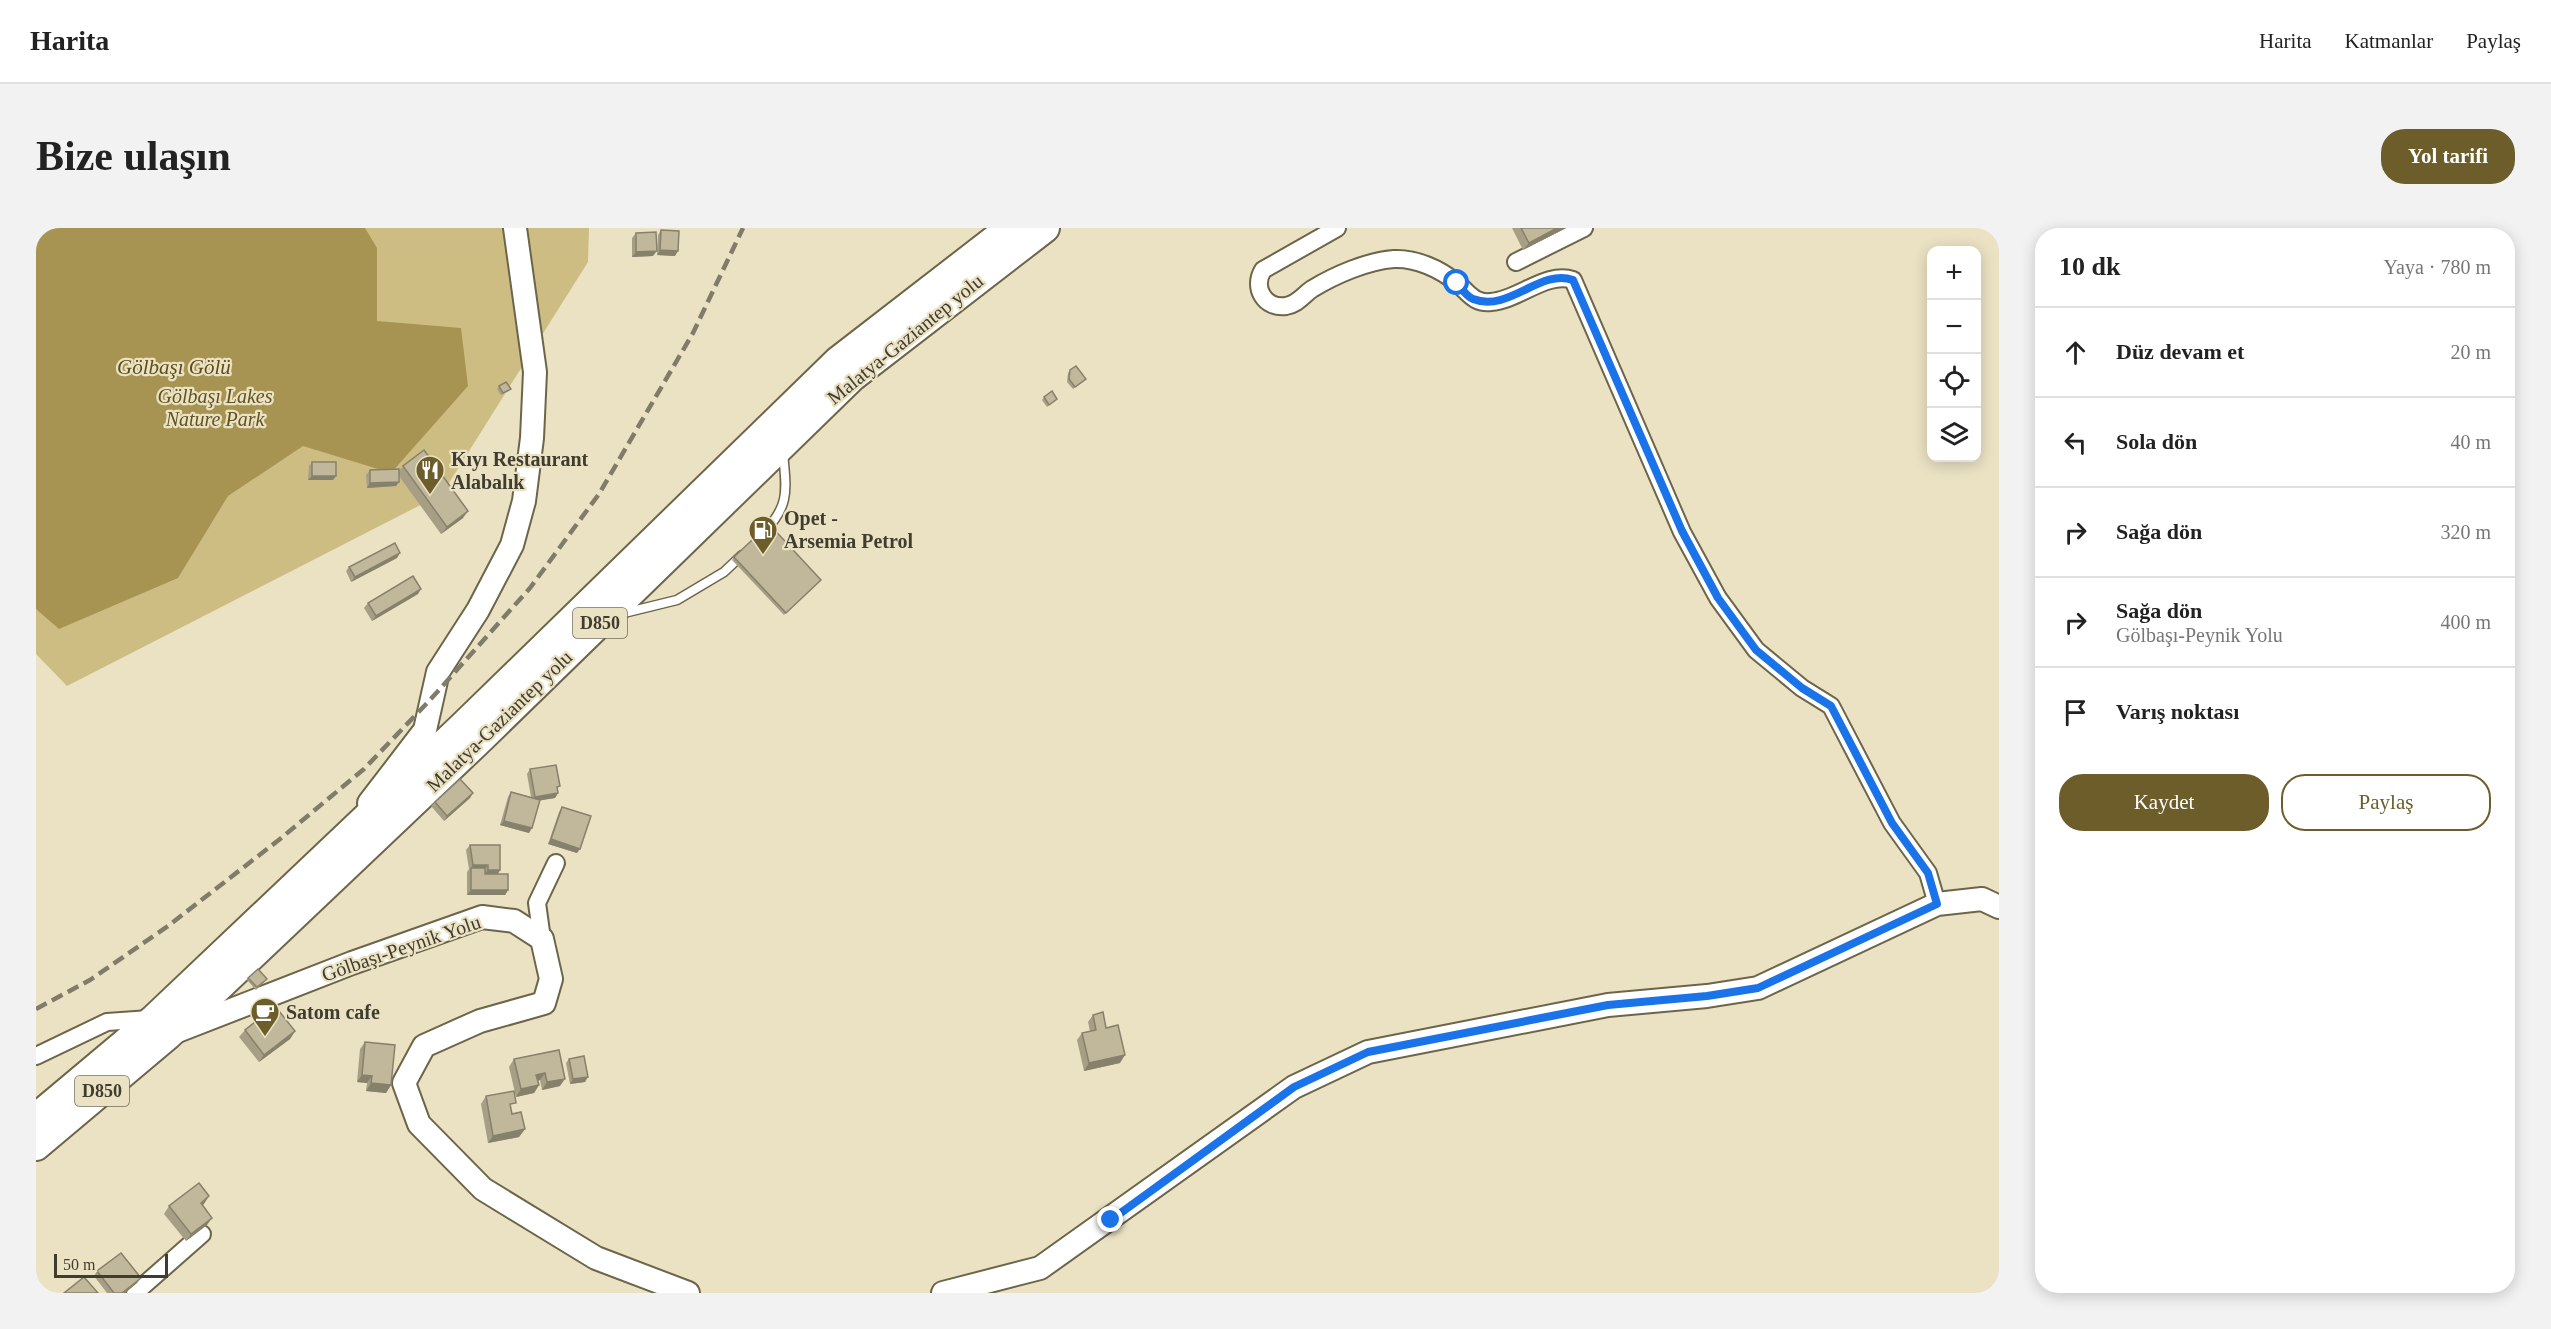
<!DOCTYPE html>
<html lang="tr">
<meta charset="utf-8">
<style>
body{margin:0;font-family:"Times New Roman",serif;background:#f2f2f2;color:#222}
.controls{position:absolute;right:18px;top:18px;display:grid;overflow:hidden;border-radius:12px;box-shadow:0 3px 15px #0003}
.controls button{width:54px;height:54px;display:grid;place-items:center;padding:0;border:0;border-bottom:2px solid #e0e0e0;background:#fff;color:#222;font:30px sans-serif}
.scale{position:absolute;left:18px;bottom:15px;width:114px;box-sizing:border-box;padding-left:6px;border:3px solid #403c30;border-top:0;font-size:16px;line-height:21px;white-space:nowrap;color:#403c30;-webkit-text-stroke:4px #ebe2c4;paint-order:stroke}
.stop{position:absolute;width:18px;height:18px;margin:-14px;border:4px solid #1a73e8;border-radius:50%;background:#fff}
.stop.end{background:#1a73e8;border-color:#fff;box-shadow:0 2px 6px #0008}
.list{margin:0;padding:0;list-style:none}
h2{display:flex;justify-content:space-between;align-items:center;height:78px;margin:0;padding:0 24px;font-size:26px}
h2 small{font-size:20px;font-weight:400;color:#767676}
.list li{display:grid;grid-template-columns:39px 1fr auto;gap:18px;align-items:center;box-sizing:border-box;height:90px;padding:0 24px;border-top:2px solid #e0e0e0}
.list b{display:block;font-size:22px;white-space:nowrap}
.list p{margin:0;font-size:20px;white-space:nowrap;color:#767676}
.list em{font-size:20px;font-style:normal;color:#767676}
.actions{display:flex;gap:12px;padding:18px 24px}
.actions a{flex:1;padding:14px 0;border:2px solid #6c5d2b;border-radius:24px;text-align:center;font-size:21px;color:#6c5d2b}
.actions .main{background:#6c5d2b;color:#fff}
.icon{flex:none;width:33px;height:33px;fill:none;stroke:currentColor;stroke-width:2;stroke-linecap:round;stroke-linejoin:round}
.map{position:relative;flex:none;width:1963px;height:1065px;overflow:hidden;border-radius:24px}
header{display:flex;align-items:center;gap:36px;box-sizing:border-box;height:84px;padding:0 30px;background:#fff;border-bottom:2px solid #e0e0e0}
header strong{font-size:28px}
nav{display:flex;gap:33px;margin-inline-start:auto;font-size:21px}
.intro{display:flex;align-items:center;justify-content:space-between;box-sizing:border-box;height:144px;padding:0 36px}
h1{margin:0;font-size:42px}
.button{padding:15px 27px;border-radius:24px;background:#6c5d2b;color:#fff;font-size:21px;font-weight:700}
main{display:flex;gap:36px;padding:0 36px}
aside{flex:1;background:#fff;border-radius:24px;box-shadow:0 3px 15px #0003}
.map>svg:first-child{display:block}
.green{fill:#cebd83}
.water{fill:#a79452}
.lines{fill:none;stroke-linecap:round;stroke-linejoin:round}
.lane-casing{stroke:#6c654a;stroke-width:11}
.street-casing{stroke:#6c654a;stroke-width:20}
.secondary-casing{stroke:#6c654a;stroke-width:26}
.highway-casing{stroke:#6c654a;stroke-width:32}
.lane{stroke:#fff;stroke-width:8}
.street{stroke:#fff;stroke-width:16}
.secondary{stroke:#fff;stroke-width:22}
.highway{stroke:#fff;stroke-width:28}
.rail{stroke:#817b69;stroke-width:4.5;stroke-dasharray:12 6;stroke-linecap:butt}
.wall{fill:#a69e85}
.shaded-wall{fill:#87816c}
.building{fill:#c1b89b;stroke:#87816c;stroke-width:1.5}
.route{stroke:#1a73e8;stroke-width:8}
.labels{text-anchor:middle;stroke-width:4.5;stroke-linejoin:round;paint-order:stroke}
.shield{fill:#ebe2c4;stroke:#736e5c;stroke-width:1.5}
.shield-label{font-size:18px;font-weight:bold;fill:#403c30}
.street-label{font-size:20px;fill:#403c30;stroke:#ebe2c4}
.park-label{font-size:20px;font-style:italic;fill:#615320;stroke:#ebe2c4}
.poi-label{font-size:20px;font-weight:bold;fill:#403c30;stroke:#ebe2c4;text-anchor:start}
.water-label{font-size:21px;font-style:italic;fill:#5c4d1a;stroke:#ebe2c4}
</style>
<header>
<strong>Harita</strong>
<nav><a>Harita</a><a>Katmanlar</a><a>Paylaş</a></nav>
</header>
<div class="intro"><h1>Bize ulaşın</h1><a class="button">Yol tarifi</a></div>
<main>
<div class="map">
<svg width="1963" height="1065" viewBox="0 0 1963 1065">
<rect width="100%" height="100%" fill="#ebe2c4"/>
<path class="green" d="M0 0H553L552 34 406 266 31 458 0 426Z"/>
<path class="water" d="M0 0H329L341 20V93L425 100 432 158 355 245 267 218 192 268 142 350 23 401 0 381Z"/>
<g class="lines">
<g class="lane-casing">
<g id="lane">
<path d="M727 305C755 277 750 261 747 224"/>
<path d="M588 385 641 372 688 344 706 327"/>
</g>
</g>
<g class="street-casing">
<g id="street">
<path d="M1301 0 1227 42C1216 60 1229 81 1250 78 1262 76 1267 67 1276 61 1299 47 1331 33 1358 31 1380 30 1404 41 1421 55 1432 64 1438 76 1455 74 1483 72 1510 43 1537 52L1646 304 1682 370 1720 422 1766 460 1795 478 1856 595 1892 645 1901 676"/>
<path d="M1480 34 1548 0"/>
<path d="M506 711 501 675 520 635"/>
<path d="M0 828 71 794 114 791"/>
<path d="M99 1065 166 1006"/>
</g>
</g>
<g class="secondary-casing">
<g id="secondary">
<path d="M333 575 389 502 402 444 442 382 476 317 488 273 496 210 499 144 479 0"/>
<path d="M139 804 316 735 446 689 478 693 506 711 515 751 508 775 444 793 388 818 368 855 383 896 447 961 560 1030 652 1065"/>
<path d="M907 1065 1004 1040 1258 859 1332 824 1572 777 1671 768 1722 760 1901 676 1946 671 1963 679"/>
</g>
</g>
<g class="highway-casing">
<g id="highway">
<path d="M0 890 118 791 426 499 802 133 974 0"/>
<path d="M0 918 132 807 441 514 816 149 1009 0"/>
</g>
</g>
<use href="#lane" class="lane"/>
<use href="#street" class="street"/>
<use href="#secondary" class="secondary"/>
<use href="#highway" class="highway"/>
<path class="rail" d="M0 781 54 752 132 698 244 611 328 541 394 472 494 360 563 266 657 105 707 0"/>
</g>
<g class="wall">
<path d="M1476 0H1530L1487 22Z"/>
<path d="M625 2 639 28 621 27 622 7Z"/>
<path d="M600 5 617 28 596 29V10Z"/>
<path d="M1034 142 1048 153 1037 161 1031 154 1032 145Z"/>
<path d="M463 158 475 161 473 163 465 167 461 161Z"/>
<path d="M1008 169 1021 171 1011 179 1006 172Z"/>
<path d="M276 234 300 248 297 252H272L273 238Z"/>
<path d="M367 238 427 290 405 306 363 248V254L360 258 331 260 330 247 334 242 363 243Z"/>
<path d="M698 329 783 354 748 387 696 332Z"/>
<path d="M361 330 315 354 310 343 313 339Z"/>
<path d="M382 366 336 393 328 380 332 375Z"/>
<path d="M494 541 522 561V565L519 570 504 572 493 605 464 597 472 569 475 564 495 569 491 546Z"/>
<path d="M434 570 408 593 395 578 399 574Z"/>
<path d="M526 579 541 625 512 616 523 584Z"/>
<path d="M434 617 464 642 462 646 472 662 469 667H431V644L433 641 430 622Z"/>
<path d="M212 750 229 753 220 762 211 752Z"/>
<path d="M1057 787 1070 800 1084 835 1048 843 1041 812 1046 805 1054 803 1052 794Z"/>
<path d="M209 802 259 803 254 811 223 834 203 809Z"/>
<path d="M329 814 355 857 350 865 330 863 331 855 321 854 324 821Z"/>
<path d="M523 822 524 858 506 862 504 852 502 853 503 857 498 865 480 869 473 839 478 831Z"/>
<path d="M533 831 549 854 534 856 530 835Z"/>
<path d="M450 868 475 881 476 886 489 901 483 909 452 915 445 876Z"/>
<path d="M173 968 166 977 171 997 150 1013 128 986 133 978Z"/>
<path d="M61 1043 101 1055 89 1065H71L58 1048Z"/>
</g>
<g class="shaded-wall">
<path d="M1521 0H1530L1487 22 1493 15Z"/>
<path d="M624 22 642 23 639 28 621 27Z"/>
<path d="M621 23 617 28 596 29 600 24Z"/>
<path d="M276 248H300L297 252H272Z"/>
<path d="M363 254 360 258 331 260 334 255Z"/>
<path d="M432 283 427 290 405 306 411 299Z"/>
<path d="M364 325 361 330 315 354 319 349Z"/>
<path d="M385 361 382 366 336 393 340 388Z"/>
<path d="M437 565 434 570 408 593 411 588Z"/>
<path d="M522 565 519 570 495 574 499 569Z"/>
<path d="M468 593 496 600 493 605 464 597Z"/>
<path d="M515 611 544 621 541 625 512 616Z"/>
<path d="M437 637H452L448 642 435 640Z"/>
<path d="M452 642H464L461 647H448Z"/>
<path d="M435 662H472L469 667H431Z"/>
<path d="M259 803 254 811 223 834 228 827Z"/>
<path d="M1089 827 1084 835 1048 843 1053 835Z"/>
<path d="M509 845 504 852 495 854 500 847Z"/>
<path d="M326 847 336 848 331 855 321 854Z"/>
<path d="M552 849 549 854 534 856 537 851Z"/>
<path d="M529 851 524 858 506 862 511 854Z"/>
<path d="M335 855 355 857 350 865 330 863Z"/>
<path d="M503 857 498 865 480 869 485 861Z"/>
<path d="M489 901 483 909 452 915 457 908Z"/>
<path d="M173 968 168 976 160 983 165 975Z"/>
<path d="M176 990 171 997 150 1013 155 1006Z"/>
<path d="M105 1050 101 1055 89 1065H86Z"/>
</g>
<g class="building">
<path d="M1485 0H1521L1493 15Z"/>
<path d="M625 2 643 3 642 23 624 22Z"/>
<path d="M620 4 621 23 600 24V5Z"/>
<path d="M1040 138 1050 151 1039 159 1033 151 1034 142Z"/>
<path d="M470 154 475 161 467 165 463 158Z"/>
<path d="M1016 163 1021 171 1013 177 1008 169Z"/>
<path d="M388 222 432 283 411 299 367 238Z"/>
<rect x="276" y="234" width="24" height="14"/>
<path d="M363 241V254L334 255V242Z"/>
<path d="M733 296 785 352 750 385 698 329Z"/>
<path d="M359 315 364 325 319 349 313 339Z"/>
<path d="M377 348 385 361 340 388 332 375Z"/>
<path d="M520 537 524 558 521 559 522 565 499 569 494 541Z"/>
<path d="M424 551 437 565 411 588 399 574Z"/>
<path d="M475 564 504 572 496 600 468 593Z"/>
<path d="M526 579 555 588 544 621 515 611Z"/>
<path d="M434 617H464V642H452V637H437Z"/>
<path d="M435 640H449V646H472V662H435Z"/>
<path d="M222 741 231 751 221 759 212 750Z"/>
<path d="M239 778 259 803 228 827 209 802Z"/>
<path d="M1067 784 1070 800 1082 797 1089 827 1053 835 1046 805 1060 802 1057 787Z"/>
<path d="M329 814 359 817 355 857 335 855 336 848 326 847Z"/>
<path d="M523 822 529 851 511 854 509 845 500 847 503 857 485 861 478 831Z"/>
<path d="M548 828 552 849 537 851 533 831Z"/>
<path d="M478 863 480 875 474 876 476 886 485 884 489 901 457 908 450 868Z"/>
<path d="M163 955 173 968 165 975 176 990 155 1006 133 978Z"/>
<path d="M85 1025 105 1050 86 1065H78L61 1043Z"/>
<path d="M48 1049 62 1065H28Z"/>
</g>
<g class="lines">
<path class="route" d="M1075 992 1258 859 1332 824 1572 777 1671 768 1722 760 1901 676 1892 645 1856 595 1795 478 1766 460 1720 422 1682 370 1646 303 1537 52C1504 40 1473 85 1437 71 1431 69 1425 60 1421 55"/>
</g>
<defs>
<g id="restaurant-pin" transform="scale(1.5)"><path d="M0 17L-7.5 6A9.5 9.5 0 1 1 7.5 6Z" fill="#6c5d2b" stroke="#ebe2c4"/><path d="M-5-6h1v4h1v-4h1v4h1v-4h1v5L-1.5 .5V6h-2V.5L-5-1ZM5-6V6H3V1.5H1.5Q1.5-4 5-6Z" fill="#fff"/></g>
<g id="fuel-pin" transform="scale(1.5)"><path d="M0 17L-7.5 6A9.5 9.5 0 1 1 7.5 6Z" fill="#6c5d2b" stroke="#ebe2c4"/><path d="M-5.5-6h7V0h2V4h1.3V-2.5L3-4.5l.8-.8L6-3V5H2.5V1h-1V6h-7ZM-4.2-4.7v3.2H.2V-4.7Z" fill="#fff"/></g>
<g id="cafe-pin" transform="scale(1.5)"><path d="M0 17L-7.5 6A9.5 9.5 0 1 1 7.5 6Z" fill="#6c5d2b" stroke="#ebe2c4"/><path d="M-5.5-4.5H6V0H3Q3 3.5 0 3.5H-2.5Q-5.5 3.5-5.5 0ZM3-3.2v2h1.7v-2ZM-6 4.5H4V6H-6Z" fill="#fff"/></g>
</defs>
<g fill-rule="evenodd">
<use href="#restaurant-pin" x="394" y="242"/>
<use href="#fuel-pin" x="727" y="302"/>
<use href="#cafe-pin" x="229" y="784"/>
</g>
<g class="labels">
<g class="shield">
<rect x="537" y="380" width="54" height="30" rx="4.5"/>
<rect x="39" y="848" width="54" height="30" rx="4.5"/>
</g>
<g class="shield-label">
<text x="564" y="401">D850</text>
<text x="66" y="869">D850</text>
</g>
<g class="street-label">
<text transform="translate(869 111) rotate(-39)" y="7">Malatya-Gaziantep yolu</text>
<text transform="translate(463 493) rotate(-44)" y="7">Malatya-Gaziantep yolu</text>
<text transform="translate(365 720) rotate(-19)" y="7">Gölbaşı-Peynik Yolu</text>
</g>
<g class="park-label">
<text x="179" y="175">Gölbaşı Lakes<tspan x="179" dy="23">Nature Park</tspan></text>
</g>
<g class="poi-label">
<text x="415" y="238">Kıyı Restaurant<tspan x="415" dy="23">Alabalık</tspan></text>
<text x="748" y="297">Opet -<tspan x="748" dy="23">Arsemia Petrol</tspan></text>
<text x="250" y="791">Satom cafe</text>
</g>
<g class="water-label">
<text x="138" y="146">Gölbaşı Gölü</text>
</g>
</g>
</svg>
<div class="controls">
<button>+</button>
<button>−</button>
<button><svg class="icon" aria-label="locate" viewBox="0 0 24 24"><circle cx="12" cy="12" r="6"/><path d="M12 2v4M12 18v4M2 12h4M18 12h4"/></svg></button>
<button><svg class="icon" aria-label="layers" viewBox="0 0 24 24"><path d="M12 4l9 5-9 5-9-5zM3 14l9 5 9-5"/></svg></button>
</div>
<div class="scale">50 m</div>
<div class="stop" style="left:1421px;top:55px"></div>
<div class="stop end" style="left:1075px;top:992px"></div>
</div>
<aside>
<h2>10 dk<small>Yaya · 780 m</small></h2>
<ul class="list">
<li><svg class="icon" aria-label="ahead" viewBox="0 0 24 24"><path d="M12 20V5M6 11l6-6 6 6"/></svg><div><b>Düz devam et</b></div><em>20 m</em></li>
<li><svg class="icon" aria-label="left" viewBox="0 0 24 24"><path d="M17 20v-9H6M10 6l-5 5 5 5"/></svg><div><b>Sola dön</b></div><em>40 m</em></li>
<li><svg class="icon" aria-label="right" viewBox="0 0 24 24"><path d="M7 20v-9h11M14 6l5 5-5 5"/></svg><div><b>Sağa dön</b></div><em>320 m</em></li>
<li><svg class="icon" aria-label="right" viewBox="0 0 24 24"><path d="M7 20v-9h11M14 6l5 5-5 5"/></svg><div><b>Sağa dön</b><p>Gölbaşı-Peynik Yolu</p></div><em>400 m</em></li>
<li><svg class="icon" aria-label="arrive" viewBox="0 0 24 24"><path d="M6 21V4h12l-3 4 3 4H6"/></svg><div><b>Varış noktası</b></div></li>
</ul>
<div class="actions"><a class="main">Kaydet</a><a>Paylaş</a></div>
</aside>
</main>
